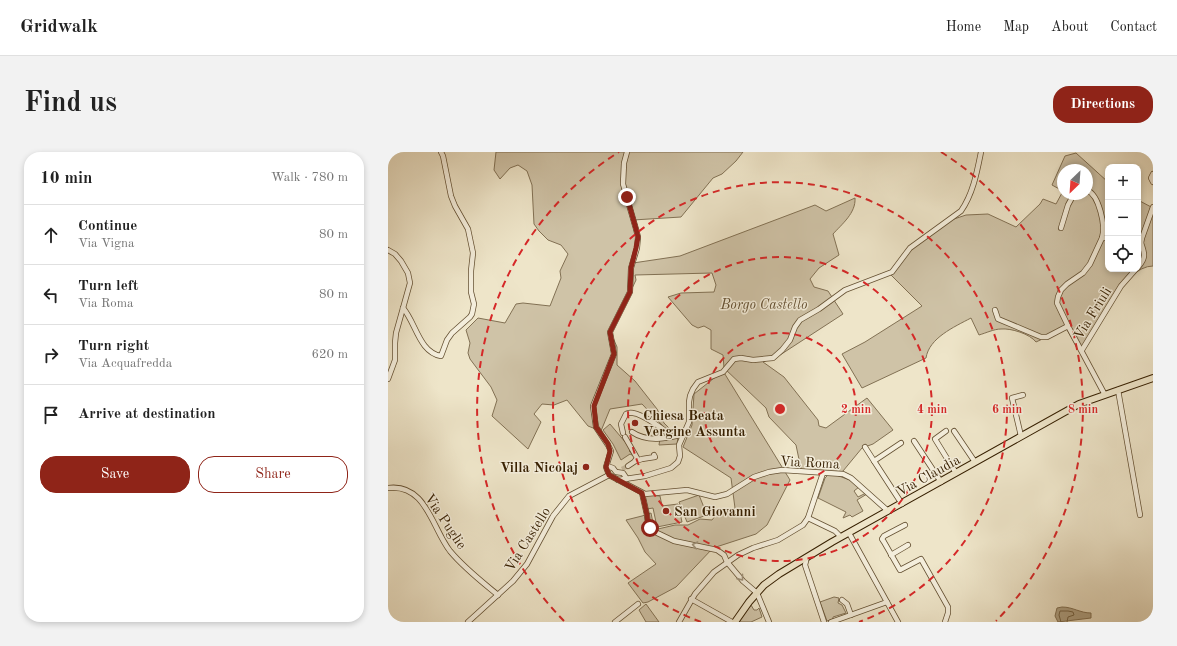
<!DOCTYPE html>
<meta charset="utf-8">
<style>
body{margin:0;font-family:"Old Standard TT",serif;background:#f2f2f2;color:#222}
.controls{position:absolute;right:12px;top:12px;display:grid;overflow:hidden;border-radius:8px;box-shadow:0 2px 6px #0003}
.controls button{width:36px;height:36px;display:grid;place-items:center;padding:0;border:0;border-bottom:1px solid #e0e0e0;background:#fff;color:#222;font:20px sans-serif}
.compass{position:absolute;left:669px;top:12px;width:36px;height:36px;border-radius:50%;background:#fff;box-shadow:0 2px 6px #0003;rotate:205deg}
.stop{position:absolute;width:12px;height:12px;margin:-9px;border:3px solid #8f2418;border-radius:50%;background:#fff}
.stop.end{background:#8f2418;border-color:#fff;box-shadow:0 1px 4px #0008}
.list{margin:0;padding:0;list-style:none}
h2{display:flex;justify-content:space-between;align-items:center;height:52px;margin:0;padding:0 16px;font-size:17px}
h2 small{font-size:13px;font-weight:400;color:#767676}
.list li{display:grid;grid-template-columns:26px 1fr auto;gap:12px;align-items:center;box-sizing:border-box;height:60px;padding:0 16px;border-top:1px solid #e0e0e0}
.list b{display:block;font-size:15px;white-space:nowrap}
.list p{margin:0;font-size:13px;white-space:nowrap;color:#767676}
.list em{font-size:13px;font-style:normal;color:#767676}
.actions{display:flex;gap:8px;padding:12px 16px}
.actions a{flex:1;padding:9px 0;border:1px solid #8f2418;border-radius:16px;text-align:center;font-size:14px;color:#8f2418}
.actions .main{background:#8f2418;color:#fff}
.icon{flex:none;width:22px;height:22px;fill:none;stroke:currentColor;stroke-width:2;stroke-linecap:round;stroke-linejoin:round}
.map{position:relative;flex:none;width:765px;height:470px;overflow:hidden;border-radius:16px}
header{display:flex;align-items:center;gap:24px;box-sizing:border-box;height:56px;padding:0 20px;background:#fff;border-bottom:1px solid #e0e0e0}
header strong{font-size:19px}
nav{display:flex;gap:22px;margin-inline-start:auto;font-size:14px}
.intro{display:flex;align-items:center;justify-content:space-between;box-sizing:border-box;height:96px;padding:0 24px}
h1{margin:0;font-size:28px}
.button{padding:10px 18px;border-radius:16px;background:#8f2418;color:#fff;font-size:14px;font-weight:700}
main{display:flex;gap:24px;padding:0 24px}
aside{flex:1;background:#fff;border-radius:16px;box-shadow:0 2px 6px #0003}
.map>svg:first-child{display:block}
.green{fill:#cfc3a7;stroke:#827154;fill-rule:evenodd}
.water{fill:#afa285;stroke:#7f6e50}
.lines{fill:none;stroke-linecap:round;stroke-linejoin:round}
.shore{stroke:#726042;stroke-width:1}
.minor-tunnel{stroke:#c9bda1;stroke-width:4.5;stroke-dasharray:4.5 2;stroke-linecap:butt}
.minor-casing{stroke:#645032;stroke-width:6}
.major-casing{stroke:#361f00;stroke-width:8}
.minor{stroke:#f4eedc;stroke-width:4.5}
.major{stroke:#eee5c9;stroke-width:6}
.oneway{stroke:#9e9179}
.route{stroke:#8f2418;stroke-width:5}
.ring{fill:none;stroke:#d62828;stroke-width:2;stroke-dasharray:7 5}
.poi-dot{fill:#8f2418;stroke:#f4eedc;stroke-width:1.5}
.labels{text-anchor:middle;stroke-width:3;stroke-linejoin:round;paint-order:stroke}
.park-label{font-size:14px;font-style:italic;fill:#645032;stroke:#f4eedc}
.street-label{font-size:14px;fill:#361f00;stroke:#f4eedc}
.poi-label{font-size:14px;font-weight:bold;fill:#361f00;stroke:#f4eedc;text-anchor:start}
.centre{fill:#d62828;stroke:#f4eedc;stroke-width:2}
.ring-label{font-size:12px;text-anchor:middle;font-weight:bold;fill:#d62828;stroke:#f4eedc;stroke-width:3;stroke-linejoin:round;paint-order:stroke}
</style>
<header>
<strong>Gridwalk</strong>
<nav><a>Home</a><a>Map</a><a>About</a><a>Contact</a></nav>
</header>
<div class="intro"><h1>Find us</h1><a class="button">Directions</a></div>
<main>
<aside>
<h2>10 min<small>Walk · 780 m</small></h2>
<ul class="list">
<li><svg class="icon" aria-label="ahead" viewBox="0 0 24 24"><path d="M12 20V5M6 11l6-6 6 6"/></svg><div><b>Continue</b><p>Via Vigna</p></div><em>80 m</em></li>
<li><svg class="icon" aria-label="left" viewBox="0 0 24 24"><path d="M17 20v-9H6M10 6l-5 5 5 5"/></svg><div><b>Turn left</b><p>Via Roma</p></div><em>80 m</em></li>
<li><svg class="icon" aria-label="right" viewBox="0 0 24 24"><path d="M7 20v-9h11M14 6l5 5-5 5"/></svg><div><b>Turn right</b><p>Via Acquafredda</p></div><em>620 m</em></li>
<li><svg class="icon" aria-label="arrive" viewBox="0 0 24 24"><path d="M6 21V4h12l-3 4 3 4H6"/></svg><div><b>Arrive at destination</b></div></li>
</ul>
<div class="actions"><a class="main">Save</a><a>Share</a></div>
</aside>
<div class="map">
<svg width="765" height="470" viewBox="0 0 765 470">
<rect width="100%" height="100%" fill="#eee5c9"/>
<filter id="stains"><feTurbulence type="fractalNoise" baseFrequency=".005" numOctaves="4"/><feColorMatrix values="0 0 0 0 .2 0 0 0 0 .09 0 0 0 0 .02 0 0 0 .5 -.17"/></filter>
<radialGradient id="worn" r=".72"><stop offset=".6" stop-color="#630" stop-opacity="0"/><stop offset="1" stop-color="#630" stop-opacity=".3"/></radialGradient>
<g class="green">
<path d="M108 0H355L348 9 334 22 325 26 293 65 245 68 252 86 245 111 292 104 427 53 438 59 467 46C468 61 454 72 445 82L451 103 431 116 422 127 426 135 440 139 455 162 392 203 375 210 396 225 430 268 431 274 438 276 479 246 505 278 485 292 474 296 455 319 448 323 462 328 471 335 466 339 470 345 478 341 479 342 469 348 475 359 464 365 462 363 455 366 458 360 430 346 437 326 440 323H432L413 317 408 293 381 265 378 256 336 216 335 203 323 197V178L316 174 310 176 304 173 280 145 293 141 326 140 328 133 324 121 247 123 248 128 223 181 229 195V213L247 229 269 257 276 271 290 285 289 292 271 293 274 273 254 252 222 257 213 279 200 274 179 248 166 253 154 252 146 262 153 270 140 297 104 264 109 248 103 235 82 207 80 201 82 191 78 178 90 166 117 171 128 152 135 151 162 154 173 126 172 119 180 102 173 93 160 88 151 79 146 72 144 33 139 19 130 13 122 16 112 27 106 18Z"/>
<path d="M688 1 720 30V117H750V48L765 56V114C735 114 706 178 693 202L678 176 648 190C642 182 623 176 613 177 606 177 598 181 591 183L583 166C566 175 541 186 538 206L474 236 454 202 477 190 534 154 502 122 521 100 554 71 578 63 600 62 628 75 652 52 655 47 668 52 675 39 664 33 677 4ZM675 18H699V42H675Z"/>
<path d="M335 219 402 328 379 373 368 382 325 396 288 435 260 450 255 451 240 431 268 412 257 400 250 386 238 368 254 364 263 361 266 376 270 377 287 373H300L312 367 324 368 328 363 336 358 342 360 347 356 343 326 295 295 304 273 306 242Z"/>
<path d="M222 272 243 297 241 299 245 302 244 303 242 302 233 308 225 292 215 278Z"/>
<path d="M256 343 272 344 274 354 290 352 294 370 269 375 265 356 259 357Z"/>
<path d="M311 343 319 363 299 370 291 350Z"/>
<path d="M446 445 451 446 450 451 454 453 458 461 445 465V467L439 469 432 450Z"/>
<path d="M258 452 271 470H258L251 458Z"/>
<path d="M363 453 366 458H369L371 456 374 465 363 470H350Z"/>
</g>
<path class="water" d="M674 455C685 455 692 461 703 461V466L670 470 667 464 669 456Z"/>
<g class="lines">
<path class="shore" d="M673 470 671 463 672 459H680L685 460 686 463 680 465 679 470"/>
<path class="minor-tunnel" d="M234 317 240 314"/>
<g class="minor-casing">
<g id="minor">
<path d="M765 22 763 26 765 30"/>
<path d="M699 38C711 43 718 74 714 86"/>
<path d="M673 76 680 53 686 42"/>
<path d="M750 89 753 91C757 102 758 106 750 115"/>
<path d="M753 91 754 86 765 55"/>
<path d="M0 98 7 102 13 109 20 121 22 131 8 181 7 191V208L0 227"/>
<path d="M15 156C28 171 31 200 53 204L59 188 64 181 82 165 84 162 86 152 83 140V119L85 101 80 77 67 54 63 44 55 4 53 0"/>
<path d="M607 158 610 167 653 185H659L680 174 717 243"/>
<path d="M680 174 669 151 670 145 673 138 679 132 695 121 702 112 714 86H720"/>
<path d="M694 198 733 134 748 117"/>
<path d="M730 238 752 363"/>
<path d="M558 279 547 287 568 321"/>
<path d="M566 279 587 310"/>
<path d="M244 280C260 291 280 286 297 282"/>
<path d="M235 281 233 272 238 262C241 261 241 260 245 261 254 262 278 278 283 285"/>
<path d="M633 284 624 246 635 243"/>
<path d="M237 285 249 306 246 310 240 314"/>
<path d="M526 289 553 330"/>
<path d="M513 291 486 309 514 352"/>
<path d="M477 295 486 309"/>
<path d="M248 309 254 307 267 305 266 303"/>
<path d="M219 314 225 316 228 320 235 321 239 327"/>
<path d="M221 323 218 315 223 299 220 293 208 275 205 254 226 202 222 180 242 140 243 116 249 96 250 85 248 77 235 32 236 11 239 0"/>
<path d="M221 323 257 342 299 338 327 345 339 342 366 325 381 320 394 318 455 322 463 326 500 359"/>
<path d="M230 328 257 324 283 316 290 310 292 304 291 293 301 270V250L302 244 305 237 310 230 335 220 346 207 353 206 365 208 385 206 394 198 402 188 407 175 412 168 431 157 457 138 504 120 522 96 573 59C585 42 589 20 593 0"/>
<path d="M0 336C38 331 44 376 62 399 76 416 93 429 110 443"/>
<path d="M254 341 259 363 260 373 265 379 286 389 329 398 336 403 339 410 355 429 369 441 381 470"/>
<path d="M420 366 447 379 453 385"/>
<path d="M517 373 496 384 494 387 496 390 512 418 533 407 560 455V461L557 470"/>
<path d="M461 381 510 470"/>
<path d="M503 403 520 393"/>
<path d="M419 405 417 413 436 470"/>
<path d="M303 447 344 470"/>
<path d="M454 448 459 452 463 463"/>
<path d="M80 470 125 429 139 412 165 364 181 344 221 323"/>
<path d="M227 470 250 452"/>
<path d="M291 470 307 442 326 420 350 403 365 396 390 388 415 373 420 366 435 321"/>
<path d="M443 470 499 450"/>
</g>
</g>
<g class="major-casing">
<path id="major" d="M347 470 361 450 376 433 391 422 444 390 691 252 765 226"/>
</g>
<use href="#minor" class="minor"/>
<use href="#major" class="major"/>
</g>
<defs><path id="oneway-chevron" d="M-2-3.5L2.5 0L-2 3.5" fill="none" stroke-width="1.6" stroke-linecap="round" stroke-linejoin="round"/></defs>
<g class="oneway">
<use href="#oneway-chevron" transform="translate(307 393) rotate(-168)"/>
<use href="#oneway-chevron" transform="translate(353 426) rotate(51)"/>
</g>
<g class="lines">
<path class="route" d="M239 45 248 77 250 85 248 96 243 116 242 140 222 180 226 202 206 254 208 275 220 292 222 299 218 315 221 323 254 341 259 363 260 373 262 376"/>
</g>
<g class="ring">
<circle cx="392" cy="257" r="76"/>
<circle cx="392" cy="257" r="152"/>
<path d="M313 470A227 227 0 1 1 471 470"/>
<path d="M176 469A303 303 0 0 1 231 0M553 0A303 303 0 0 1 608 469"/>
</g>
<g class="poi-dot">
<circle cx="247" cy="271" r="4"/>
<circle cx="198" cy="315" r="4"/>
<circle cx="278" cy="359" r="4"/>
</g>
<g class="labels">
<g class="park-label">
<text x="376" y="157">Borgo Castello</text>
</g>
<g class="street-label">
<text transform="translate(704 161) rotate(-58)" y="5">Via Friuli</text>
<text transform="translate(422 310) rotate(3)" y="5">Via Roma</text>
<text transform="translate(540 323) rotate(-29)" y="5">Via Claudia</text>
<text transform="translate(58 369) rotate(56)" y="5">Via Puglie</text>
<text transform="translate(139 387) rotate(-58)" y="5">Via Castello</text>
</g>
<g class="poi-label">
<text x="255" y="268">Chiesa Beata<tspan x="255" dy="16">Vergine Assunta</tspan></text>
<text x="190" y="320" text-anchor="end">Villa Nicolaj</text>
<text x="286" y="364">San Giovanni</text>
</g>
</g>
<circle cx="392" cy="257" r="6" class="centre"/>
<g class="ring-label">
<text x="468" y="261">2 min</text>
<text x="544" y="261">4 min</text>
<text x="619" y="261">6 min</text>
<text x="695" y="261">8 min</text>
</g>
<rect width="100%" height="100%" filter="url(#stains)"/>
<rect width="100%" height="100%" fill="url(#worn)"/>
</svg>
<div class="controls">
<button>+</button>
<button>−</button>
<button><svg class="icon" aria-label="locate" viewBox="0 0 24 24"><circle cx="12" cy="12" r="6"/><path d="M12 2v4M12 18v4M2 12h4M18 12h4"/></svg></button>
</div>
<svg class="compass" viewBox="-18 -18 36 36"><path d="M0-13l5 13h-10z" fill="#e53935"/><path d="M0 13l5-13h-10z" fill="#767676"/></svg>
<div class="stop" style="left:262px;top:376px"></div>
<div class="stop end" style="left:239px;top:45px"></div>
</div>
</main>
